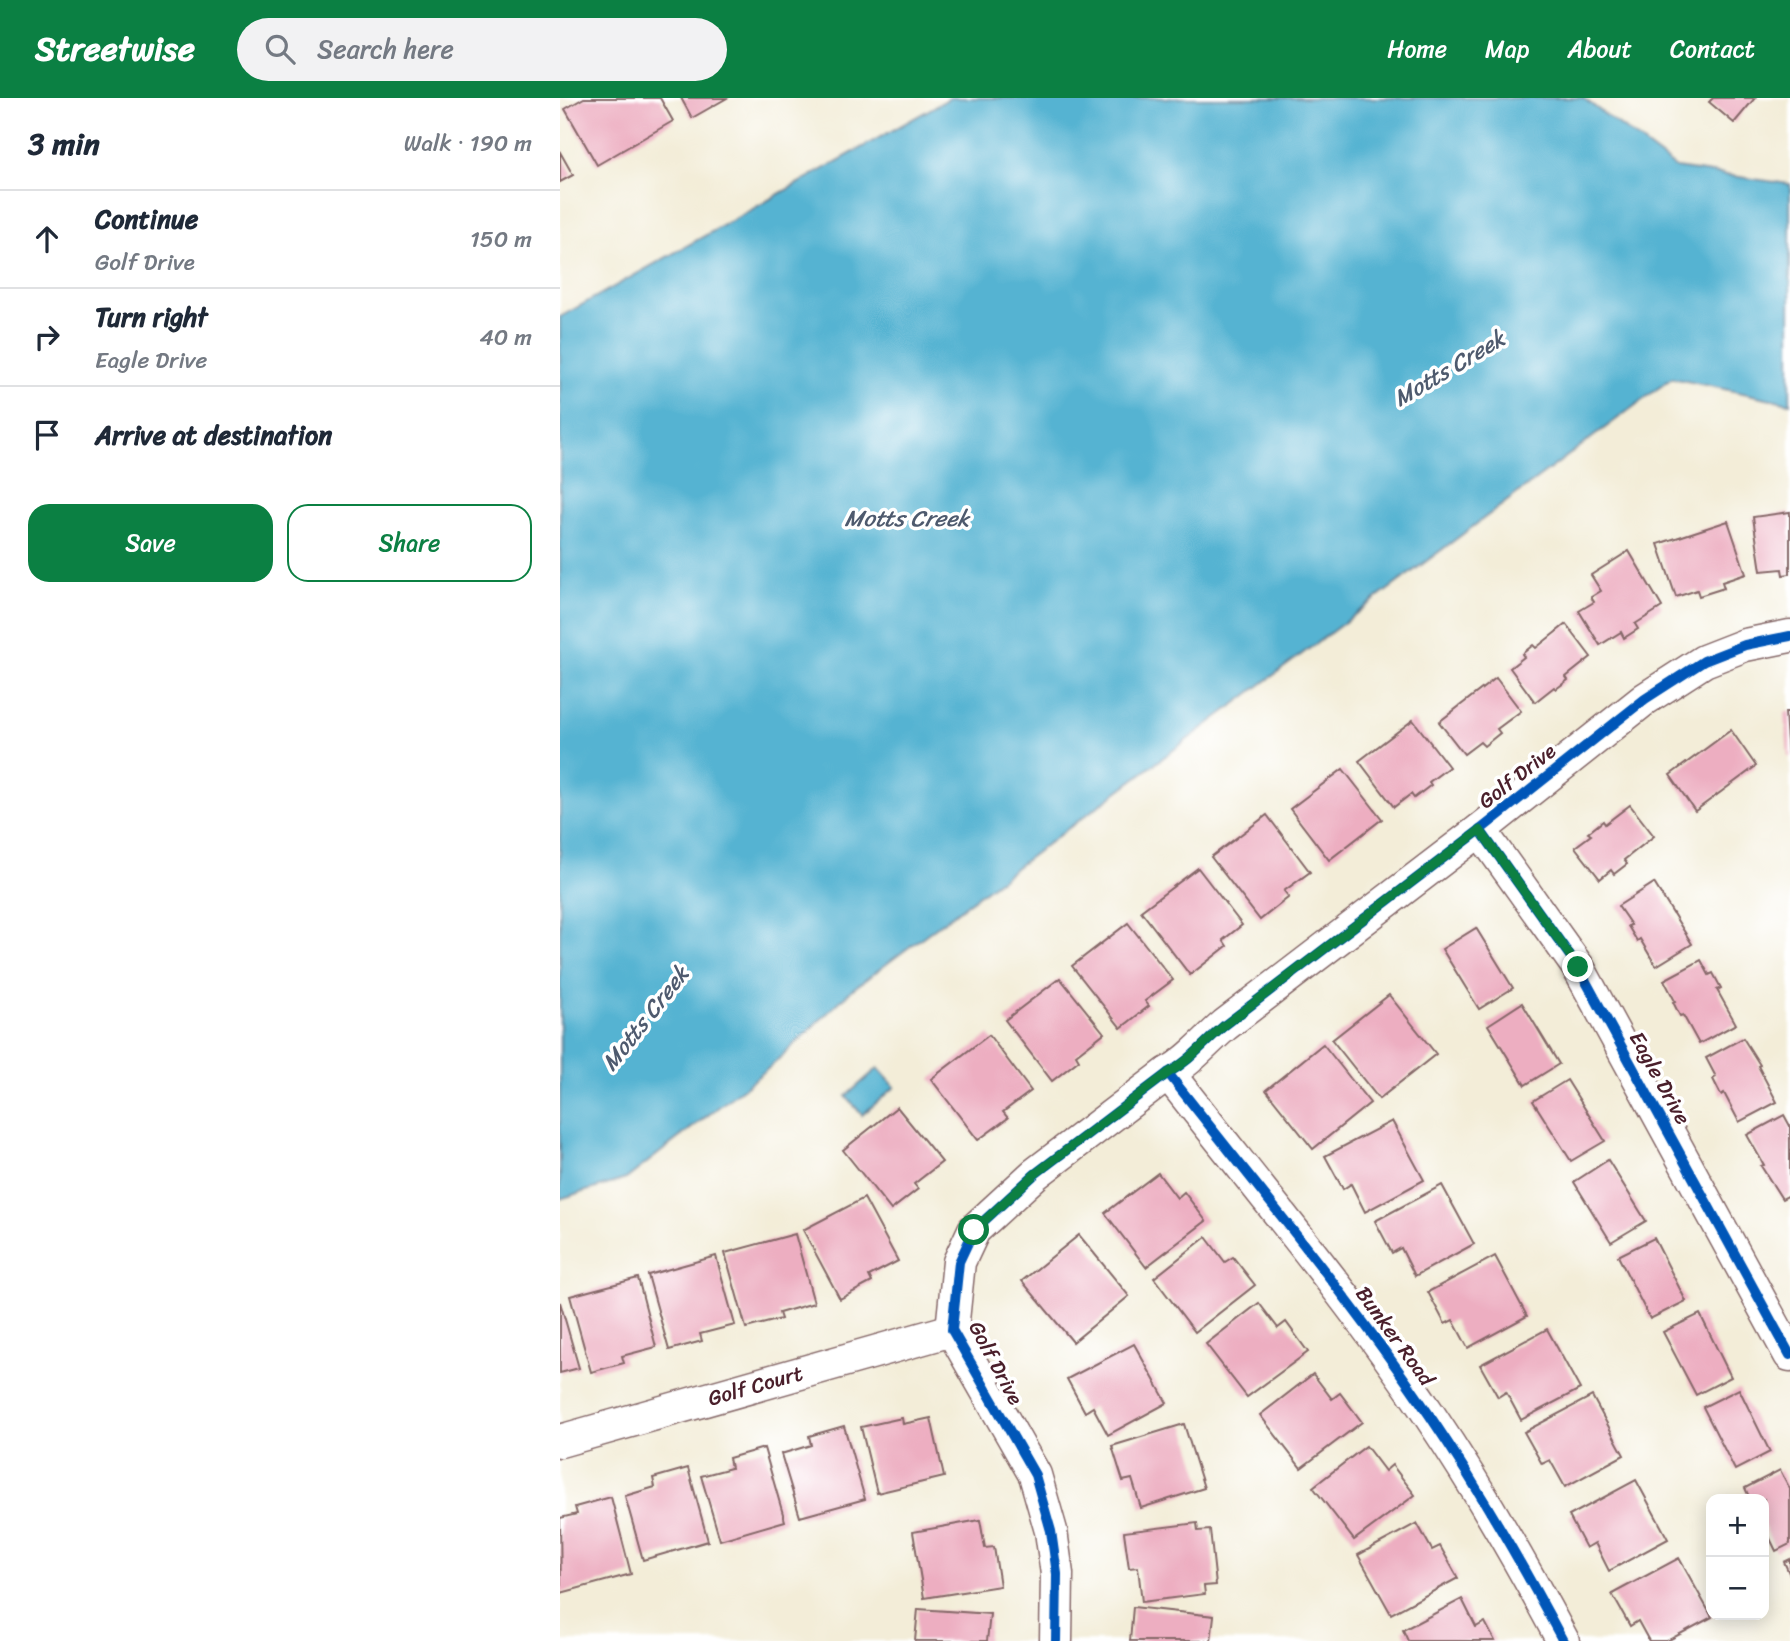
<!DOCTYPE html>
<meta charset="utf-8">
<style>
body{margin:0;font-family:Sriracha,sans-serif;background:#f2f2f3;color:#1f2937}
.controls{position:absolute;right:21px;bottom:21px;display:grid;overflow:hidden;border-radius:14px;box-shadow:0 4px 18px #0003}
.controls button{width:63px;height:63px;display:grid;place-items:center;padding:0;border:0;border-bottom:2px solid #e0e1e3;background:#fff;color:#1f2937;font:35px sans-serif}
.stop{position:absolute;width:21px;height:21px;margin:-16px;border:5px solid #0b8043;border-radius:50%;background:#fff}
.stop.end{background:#0b8043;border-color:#fff;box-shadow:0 2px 7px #0008}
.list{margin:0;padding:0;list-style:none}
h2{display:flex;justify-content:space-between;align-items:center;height:91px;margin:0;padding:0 28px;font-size:30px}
h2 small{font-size:23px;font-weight:400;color:#747a83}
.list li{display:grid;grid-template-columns:46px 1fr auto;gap:21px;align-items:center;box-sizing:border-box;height:98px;padding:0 28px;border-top:2px solid #e0e1e3}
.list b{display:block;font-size:26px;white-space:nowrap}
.list p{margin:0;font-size:23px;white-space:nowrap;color:#747a83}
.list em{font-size:23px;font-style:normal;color:#747a83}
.actions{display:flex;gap:14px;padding:21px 28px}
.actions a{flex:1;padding:16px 0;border:2px solid #0b8043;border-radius:21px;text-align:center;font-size:24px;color:#0b8043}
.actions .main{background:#0b8043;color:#fff}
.icon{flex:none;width:38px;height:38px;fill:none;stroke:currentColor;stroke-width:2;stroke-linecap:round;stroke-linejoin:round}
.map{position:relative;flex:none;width:1230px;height:1543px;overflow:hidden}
header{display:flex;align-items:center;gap:42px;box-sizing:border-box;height:98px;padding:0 35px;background:#0b8043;color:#fff}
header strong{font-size:33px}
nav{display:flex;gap:38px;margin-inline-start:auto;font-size:24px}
.search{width:490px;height:63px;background:#f2f2f3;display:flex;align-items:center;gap:18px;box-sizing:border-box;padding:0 24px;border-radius:38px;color:#747a83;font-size:26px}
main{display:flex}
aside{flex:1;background:#fff}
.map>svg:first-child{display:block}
.water{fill:#54b3d2;stroke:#4f697e;stroke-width:2}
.building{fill:#edaec1}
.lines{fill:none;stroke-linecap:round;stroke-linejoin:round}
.minor-casing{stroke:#856768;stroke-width:35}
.minor{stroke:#fff;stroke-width:32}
.cycleway-casing{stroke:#fff;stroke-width:15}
.cycleway{stroke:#0057b8;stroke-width:10}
.route{stroke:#0b8043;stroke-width:9}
.labels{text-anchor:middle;stroke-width:7;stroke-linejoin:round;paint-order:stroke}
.street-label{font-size:21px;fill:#4a1f2b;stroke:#fff}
.water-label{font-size:23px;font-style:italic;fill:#4e5a6e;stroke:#fff}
</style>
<header>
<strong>Streetwise</strong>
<div class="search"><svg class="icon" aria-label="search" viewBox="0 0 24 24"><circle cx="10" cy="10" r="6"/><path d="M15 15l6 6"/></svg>Search here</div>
<nav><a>Home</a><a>Map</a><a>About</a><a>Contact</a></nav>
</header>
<main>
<aside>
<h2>3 min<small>Walk · 190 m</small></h2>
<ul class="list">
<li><svg class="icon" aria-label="ahead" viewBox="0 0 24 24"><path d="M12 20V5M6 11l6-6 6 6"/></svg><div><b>Continue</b><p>Golf Drive</p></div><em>150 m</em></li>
<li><svg class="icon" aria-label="right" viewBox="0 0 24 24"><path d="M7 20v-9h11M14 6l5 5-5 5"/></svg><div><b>Turn right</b><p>Eagle Drive</p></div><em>40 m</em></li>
<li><svg class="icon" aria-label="arrive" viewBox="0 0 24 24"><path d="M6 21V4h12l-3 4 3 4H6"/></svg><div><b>Arrive at destination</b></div></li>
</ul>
<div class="actions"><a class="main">Save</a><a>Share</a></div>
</aside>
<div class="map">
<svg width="1230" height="1543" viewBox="0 0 1230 1543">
<rect width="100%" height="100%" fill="#fff"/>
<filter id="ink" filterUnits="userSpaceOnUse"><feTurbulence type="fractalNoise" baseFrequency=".0143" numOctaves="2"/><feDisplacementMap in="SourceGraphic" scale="14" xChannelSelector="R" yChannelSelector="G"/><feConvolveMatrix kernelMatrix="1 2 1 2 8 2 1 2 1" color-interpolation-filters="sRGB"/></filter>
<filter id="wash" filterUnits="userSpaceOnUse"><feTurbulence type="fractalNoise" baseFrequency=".00686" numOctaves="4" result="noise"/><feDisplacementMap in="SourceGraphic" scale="28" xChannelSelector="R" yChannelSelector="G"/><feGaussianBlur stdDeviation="1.57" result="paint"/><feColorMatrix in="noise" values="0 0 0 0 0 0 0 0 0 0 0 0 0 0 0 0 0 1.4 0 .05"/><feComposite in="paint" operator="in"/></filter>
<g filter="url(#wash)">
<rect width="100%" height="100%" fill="#f3edd8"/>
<g class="water">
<path d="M390 0H1023L1116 70 1230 86V305L1112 280 293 891 210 969 66 1081 0 1101V219Z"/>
<path d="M318 970 335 989 302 1017 286 998Z"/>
</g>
<g id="blocks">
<g class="building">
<path d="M24 0H100L113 23 37 67 5 11Z"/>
<path d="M121 0H167L132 20Z"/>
<path d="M1153 0H1195L1174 25 1149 4Z"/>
<path d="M0 54 13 77 0 84Z"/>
<path d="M1230 414V476L1223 477 1222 471 1201 473 1193 419Z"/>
<path d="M1168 423 1186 476 1162 484 1164 490 1139 498 1137 492 1116 499 1098 446Z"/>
<path d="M1069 453 1102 509 1075 526 1078 531 1064 540 1061 534 1040 547 1019 513 1034 504 1031 499 1041 493 1031 477Z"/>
<path d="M1006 526 1031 559 1006 579 1008 582 996 591 994 589 975 604 950 570 964 559 962 556 973 547 976 550Z"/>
<path d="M936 580 961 613 937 631 940 635 924 648 920 644 904 656 879 624Z"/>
<path d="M1225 614H1230V659H1228Z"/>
<path d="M853 622 889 669 869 684 871 687 854 700 851 696 834 709 799 663Z"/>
<path d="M1171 632 1196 668 1135 713 1110 677Z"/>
<path d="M783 671 822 721 769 762 730 711Z"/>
<path d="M1070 707 1094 738 1064 762 1067 766 1054 776 1051 772 1040 781 1015 749 1031 737 1028 735 1043 723 1045 726Z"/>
<path d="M707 717 750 774 724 793 729 799 700 822 651 759Z"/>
<path d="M638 770 682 827 663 842 667 848 630 877 581 813Z"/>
<path d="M1094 785 1132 846 1096 868 1080 841 1077 843 1068 828 1071 827 1058 808Z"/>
<path d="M568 825 613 882 585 903 589 908 561 930 512 868Z"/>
<path d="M916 830 953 890 919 911 882 851Z"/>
<path d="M1141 862 1149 877 1153 875 1161 890 1157 892 1176 926 1139 946 1123 917 1120 918 1113 904 1115 903 1104 882Z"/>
<path d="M500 880 544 935 516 957 519 962 492 983 445 922Z"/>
<path d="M829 897 876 956 819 1001 772 942Z"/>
<path d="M962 905 999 966 965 987 928 927Z"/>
<path d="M429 937 471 993 443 1014 448 1020 418 1042 371 981Z"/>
<path d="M1183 940 1200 967 1198 968 1217 1004 1179 1024 1164 995 1161 997 1153 981 1156 979 1146 960Z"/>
<path d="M763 946 810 1005 753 1051 706 992Z"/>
<path d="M1007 982 1045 1043 1011 1063 973 1003Z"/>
<path d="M337 1009 382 1064 354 1086 358 1091 331 1112 283 1052Z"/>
<path d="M1224 1017 1230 1028V1097L1222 1101 1201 1068 1204 1067 1187 1037Z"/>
<path d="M832 1023 864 1082 805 1114 791 1086 783 1091 765 1058Z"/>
<path d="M1048 1062 1086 1123 1051 1144 1014 1084Z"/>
<path d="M598 1075 617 1100 624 1094 646 1123 586 1169 545 1115Z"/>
<path d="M882 1087 914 1146 855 1178 841 1150 832 1155 815 1123Z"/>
<path d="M304 1100 338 1163 309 1178 312 1184 280 1201 243 1132Z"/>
<path d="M235 1136 254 1205 219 1215 221 1221 186 1230 165 1155Z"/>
<path d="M519 1137 569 1198 513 1244 462 1183Z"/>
<path d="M646 1139 665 1164 673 1159 695 1187 635 1234 594 1180Z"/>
<path d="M1094 1140 1126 1203 1090 1221 1058 1158Z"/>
<path d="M156 1158 175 1227 140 1236 142 1243 109 1252 88 1177Z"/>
<path d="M935 1158 967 1218 908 1250 893 1222 885 1226 868 1194Z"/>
<path d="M78 1180 96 1249 62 1258 64 1265 31 1274 10 1198Z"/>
<path d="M0 1204 19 1270 0 1275Z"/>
<path d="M699 1205 718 1230 726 1224 748 1254 687 1299 646 1246Z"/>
<path d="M1140 1216 1171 1279 1136 1297 1103 1234Z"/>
<path d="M987 1231 1020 1291 961 1322 946 1294 938 1299 920 1267Z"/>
<path d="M574 1246 607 1305 548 1337 533 1309 525 1314 507 1281Z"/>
<path d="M753 1276 772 1301 780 1295 802 1324 741 1370 700 1317Z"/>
<path d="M1179 1291 1210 1354 1175 1372 1143 1309Z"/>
<path d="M1032 1298 1064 1357 1005 1389 990 1362 982 1366 964 1334Z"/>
<path d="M342 1320 343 1326 371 1320 384 1379 317 1395 301 1329Z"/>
<path d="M624 1326 644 1390 581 1410 572 1381 563 1383 552 1348Z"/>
<path d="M284 1328 305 1401 240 1419 221 1356 251 1347 249 1338Z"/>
<path d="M806 1348 825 1373 832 1367 855 1397 794 1442 753 1389Z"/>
<path d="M204 1350 225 1423 160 1442 141 1378 171 1370 169 1360Z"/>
<path d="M128 1370 148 1443 83 1462 65 1398 95 1389 93 1380Z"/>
<path d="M1220 1372 1230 1391V1446L1216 1453 1204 1428V1401H1190L1185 1390Z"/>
<path d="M1076 1382 1108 1441 1049 1473 1035 1445 1026 1450 1009 1418Z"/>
<path d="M51 1399 71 1476 1 1495 0 1420 17 1416 15 1409Z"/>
<path d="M420 1422 425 1450 434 1449 440 1488 364 1500 353 1434Z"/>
<path d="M637 1425 638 1433 650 1432 656 1487 644 1488 645 1496 582 1504 578 1469 569 1470 564 1434Z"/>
<path d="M857 1425 872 1452 880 1448 898 1480 831 1516 798 1457Z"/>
<path d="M1119 1460 1152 1519 1107 1543H1089L1078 1523 1070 1528 1052 1496Z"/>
<path d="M1230 1461V1477L1224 1464Z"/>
<path d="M902 1501 916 1529 925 1524 935 1543H848L843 1532Z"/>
<path d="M573 1509 654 1518 651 1543H570Z"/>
<path d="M358 1511 430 1516 427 1543H355Z"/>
</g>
</g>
</g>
<g filter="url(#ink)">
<use href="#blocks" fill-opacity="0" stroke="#856768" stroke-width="2"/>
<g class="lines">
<g class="minor-casing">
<g id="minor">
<path d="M920 732 1018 869 1230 1257"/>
<path d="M608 975C696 1088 790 1199 870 1318 919 1391 962 1466 1003 1543"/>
<path id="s1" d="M0 1343 392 1232"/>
<path d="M496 1543 497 1476 491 1433 475 1377 392 1232 399 1164 414 1132 475 1076 608 975C630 963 645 944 665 927L920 732 1085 601 1144 563 1185 547 1230 538"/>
</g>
</g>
<use href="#minor" class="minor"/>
<g class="cycleway-casing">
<g id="cycleway">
<path d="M920 732 1018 869 1230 1257"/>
<path d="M608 975C696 1088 790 1199 870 1318 919 1391 962 1466 1003 1543"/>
<path d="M496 1543 497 1476 491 1433 475 1377 392 1232 399 1164 414 1132 475 1076 608 975C630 963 645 944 665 927L920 732 1085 601 1144 563 1185 547 1230 538"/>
</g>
</g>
<use href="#cycleway" class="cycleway"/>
</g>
</g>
<g class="lines" filter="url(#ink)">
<path class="route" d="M414 1132 475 1076 608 975C630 963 645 944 665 927L920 732 1018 869"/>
</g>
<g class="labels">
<g class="street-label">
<text transform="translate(957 678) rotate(-38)" y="7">Golf Drive</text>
<text transform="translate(1100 980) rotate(61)" y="7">Eagle Drive</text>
<text transform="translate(835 1238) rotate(54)" y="7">Bunker Road</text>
<text transform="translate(436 1265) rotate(62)" y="7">Golf Drive</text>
<text dy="7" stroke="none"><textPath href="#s1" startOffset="203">Golf Court</textPath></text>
</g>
<g class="water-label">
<text transform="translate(889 270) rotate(-31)" y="8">Motts Creek</text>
<text x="347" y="428">Motts Creek</text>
<text transform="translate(85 920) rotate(-52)" y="8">Motts Creek</text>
</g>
</g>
</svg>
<div class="controls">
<button>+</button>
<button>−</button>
</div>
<div class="stop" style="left:414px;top:1132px"></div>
<div class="stop end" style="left:1018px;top:869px"></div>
</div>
</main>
